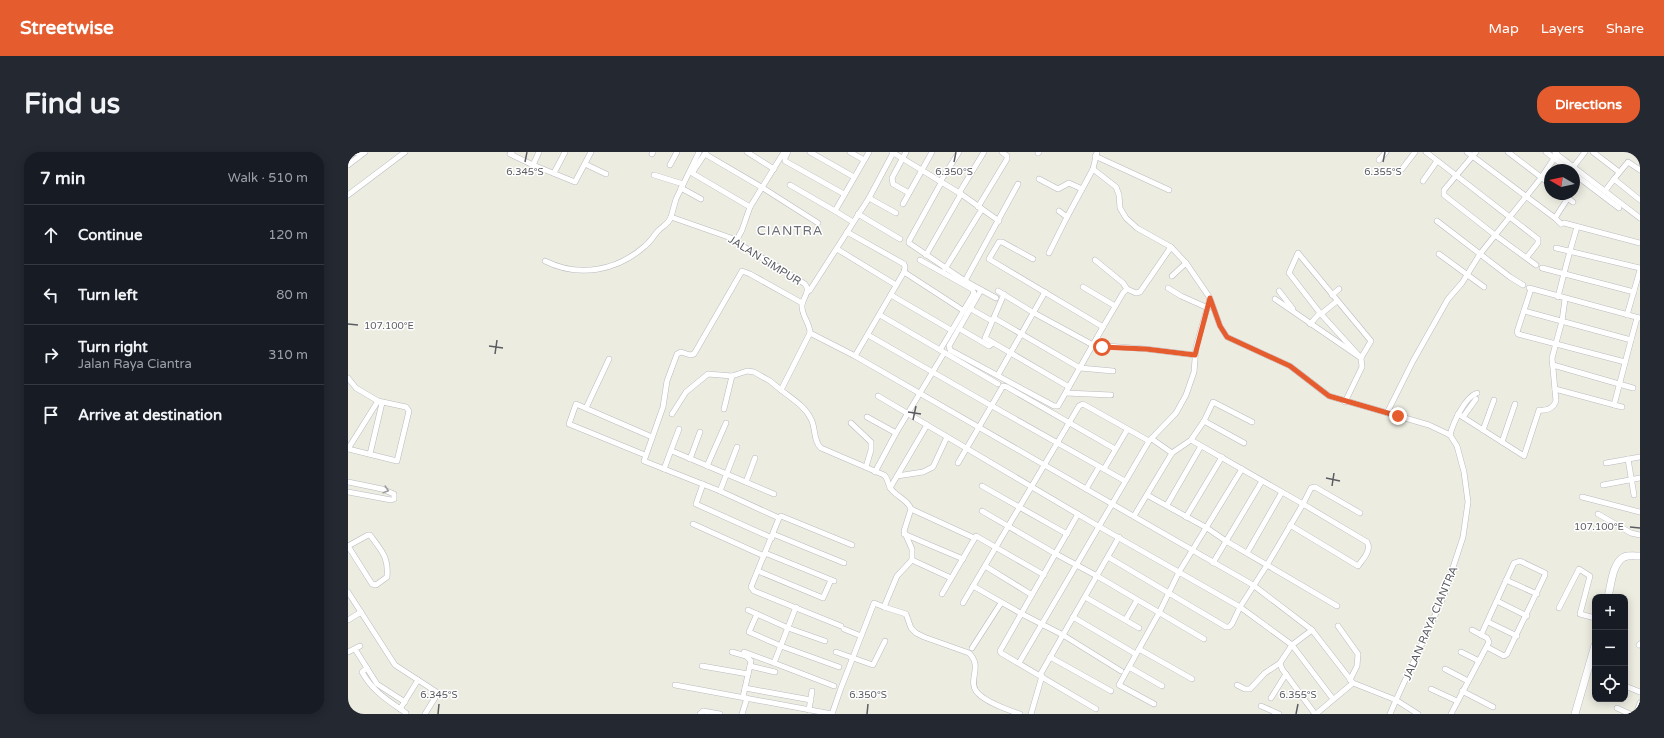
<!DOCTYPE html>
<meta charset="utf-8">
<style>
body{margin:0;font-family:"Varela Round",sans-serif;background:#242831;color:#f1f3f6}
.controls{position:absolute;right:12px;bottom:12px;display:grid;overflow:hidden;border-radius:8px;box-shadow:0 2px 10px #0003}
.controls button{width:36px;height:36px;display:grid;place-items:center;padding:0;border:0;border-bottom:1px solid #363941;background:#171b24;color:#f1f3f6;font:20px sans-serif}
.compass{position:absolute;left:1196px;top:12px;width:36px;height:36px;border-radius:50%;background:#171b24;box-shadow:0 2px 10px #0003;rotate:279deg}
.stop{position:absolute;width:12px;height:12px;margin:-9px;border:3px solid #e55d2f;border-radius:50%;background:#fff}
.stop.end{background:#e55d2f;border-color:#fff;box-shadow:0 1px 4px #0008}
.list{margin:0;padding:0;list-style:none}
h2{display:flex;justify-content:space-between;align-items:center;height:52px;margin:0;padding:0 16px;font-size:17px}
h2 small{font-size:13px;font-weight:400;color:#9ea1a6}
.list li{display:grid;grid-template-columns:26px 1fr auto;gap:12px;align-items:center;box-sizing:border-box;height:60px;padding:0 16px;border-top:1px solid #363941}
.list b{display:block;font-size:15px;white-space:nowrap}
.list p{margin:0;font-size:13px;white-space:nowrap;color:#9ea1a6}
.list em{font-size:13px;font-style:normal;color:#9ea1a6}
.icon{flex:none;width:22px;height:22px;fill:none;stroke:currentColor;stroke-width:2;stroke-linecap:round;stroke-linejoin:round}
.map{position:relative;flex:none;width:1292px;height:562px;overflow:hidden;border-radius:16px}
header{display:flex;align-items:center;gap:24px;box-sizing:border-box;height:56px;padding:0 20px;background:#e55d2f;color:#fff}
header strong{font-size:19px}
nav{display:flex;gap:22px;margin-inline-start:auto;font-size:14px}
.intro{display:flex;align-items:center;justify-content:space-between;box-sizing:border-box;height:96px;padding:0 24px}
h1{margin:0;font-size:28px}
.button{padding:10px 18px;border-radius:16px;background:#e55d2f;color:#fff;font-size:14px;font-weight:700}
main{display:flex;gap:24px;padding:0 24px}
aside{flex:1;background:#171b24;border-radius:16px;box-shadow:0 2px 10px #0003}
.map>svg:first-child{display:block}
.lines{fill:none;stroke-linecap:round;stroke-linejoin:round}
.street-casing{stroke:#b9bac0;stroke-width:6}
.secondary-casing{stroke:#babcc3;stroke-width:8}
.street{stroke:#fff;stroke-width:5}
.secondary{stroke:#fff;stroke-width:7}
.oneway{stroke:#9c9da1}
.route{stroke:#e55d2f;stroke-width:5}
.ticks{fill:none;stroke:#5a5c62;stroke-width:1.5}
.labels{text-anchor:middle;stroke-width:3;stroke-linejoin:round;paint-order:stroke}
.street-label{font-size:11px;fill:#5a5c62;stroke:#fff}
.quarter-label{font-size:13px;letter-spacing:1px;fill:#6b6e74;stroke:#fff}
.ticks-label{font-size:10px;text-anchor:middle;fill:#5a5c62;stroke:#fff;stroke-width:3;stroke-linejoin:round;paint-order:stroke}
</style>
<header>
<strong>Streetwise</strong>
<nav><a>Map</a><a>Layers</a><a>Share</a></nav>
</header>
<div class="intro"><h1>Find us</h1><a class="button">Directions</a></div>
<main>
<aside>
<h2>7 min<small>Walk · 510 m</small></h2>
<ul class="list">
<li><svg class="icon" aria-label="ahead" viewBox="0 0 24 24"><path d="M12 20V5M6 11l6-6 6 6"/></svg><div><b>Continue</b></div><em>120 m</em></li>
<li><svg class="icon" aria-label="left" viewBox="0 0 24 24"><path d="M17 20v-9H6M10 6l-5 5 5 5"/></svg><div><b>Turn left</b></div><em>80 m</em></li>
<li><svg class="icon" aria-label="right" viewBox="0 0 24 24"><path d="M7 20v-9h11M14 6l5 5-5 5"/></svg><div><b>Turn right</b><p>Jalan Raya Ciantra</p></div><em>310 m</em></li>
<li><svg class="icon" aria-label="arrive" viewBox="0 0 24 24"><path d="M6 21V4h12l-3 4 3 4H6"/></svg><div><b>Arrive at destination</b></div></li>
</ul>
</aside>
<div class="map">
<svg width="1292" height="562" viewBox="0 0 1292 562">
<rect width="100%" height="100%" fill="#edece1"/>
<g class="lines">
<g class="street-casing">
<g id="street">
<path d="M2 0 15 1"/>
<path d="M164 0 162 2 185 13 191 0"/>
<path d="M351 0 328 47 323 65 383 86 405 101 424 111 457 132C463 140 455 145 454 153 453 163 462 171 462 181"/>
<path d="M358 0 344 21 402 55 436 0"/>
<path d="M399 0 426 17"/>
<path d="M440 0 437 6V9L496 42"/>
<path d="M462 0 506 25"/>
<path d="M502 0 516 8"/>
<path d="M544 0 613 42 651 69"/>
<path d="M558 0 544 26 545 32 561 41"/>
<path d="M749 0 745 17 768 35 771 43 772 56 778 66 789 76 823 95 838 111 862 146 872 174 879 185 942 214 981 244 1081 273 1102 283 1109 294 1116 320 1120 350 1115 385 1095 446 1048 548 1070 562"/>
<path d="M1078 0 1190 87V91L1179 105"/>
<path d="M1119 0 1207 66 1213 72"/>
<path d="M1128 0 1096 38V43L1147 83 1188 113"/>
<path d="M1160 0 1202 32"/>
<path d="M1198 0 1221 18"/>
<path d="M1245 0 1271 20"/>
<path d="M690 1 691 0"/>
<path d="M1207 1 1292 66"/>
<path d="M304 2 305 0"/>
<path d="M357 2 415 36 470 71"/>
<path d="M747 4 821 38"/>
<path d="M1031 8 1038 0"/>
<path d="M237 12 258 22"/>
<path d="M0 13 17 0"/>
<path d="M185 13 227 30 243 0"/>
<path d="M322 13 329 0"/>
<path d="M1226 14 1237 0"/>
<path d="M1054 17 1067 0"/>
<path d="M206 21 217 0"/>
<path d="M1226 22 1271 56"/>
<path d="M306 23 335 32"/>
<path d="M691 27 710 37 721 31 734 37"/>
<path d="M1266 27 1280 10 1292 18"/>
<path d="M1075 29 1089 9"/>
<path d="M592 30 611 0"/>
<path d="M593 31 561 89V91L617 129 648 146"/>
<path d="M442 33 487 59"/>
<path d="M333 36 353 47"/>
<path d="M1257 39 1266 27 1292 48"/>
<path d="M611 41 636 0"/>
<path d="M1214 42 1225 50"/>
<path d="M0 43 57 0"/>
<path d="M521 46 548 61"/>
<path d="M555 52 584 0"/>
<path d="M630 55 659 7V4L654 0"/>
<path d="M711 59 719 65 745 17"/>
<path d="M510 62 552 87"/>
<path d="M1207 66 1220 46"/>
<path d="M1089 69 1162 125 1175 133"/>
<path d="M505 70 487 59 521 0"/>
<path d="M1216 71 1292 91"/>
<path d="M499 80 556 112 557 115 556 120"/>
<path d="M388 89 394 78 402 55"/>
<path d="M1208 96 1292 116"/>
<path d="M489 97 548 133"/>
<path d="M701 101 719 65"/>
<path d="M950 101 1023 189 1013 206 972 161 941 121Z"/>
<path d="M1091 102 1136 135"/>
<path d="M578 103 613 42"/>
<path d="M572 108 624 137 626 141 592 198 650 232"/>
<path d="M747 108 775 131 779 137"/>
<path d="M197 109C231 126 269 119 297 94 302 90 305 85 309 80 314 74 320 73 323 65"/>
<path d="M1194 116 1286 140"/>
<path d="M597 117 634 57"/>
<path d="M824 124 838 111"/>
<path d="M617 129 670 32"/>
<path d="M735 135 767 154"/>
<path d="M820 136 833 144 860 156"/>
<path d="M1181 136 1292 166"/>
<path d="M1183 137 1169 180 1170 182 1277 210"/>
<path d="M633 138 601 194 602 198 706 254H710L755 175 641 107 651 90H654L685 107"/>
<path d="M650 139 686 161 745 193 798 197 847 203"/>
<path d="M931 139 945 157"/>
<path d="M459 140 462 138 521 46 545 1"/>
<path d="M656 142 637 186 721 235"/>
<path d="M543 143 603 178"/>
<path d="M984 143 991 137"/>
<path d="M1210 145C1216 121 1222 98 1229 75"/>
<path d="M927 147 1013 206 1014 215 997 250"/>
<path d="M454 151 402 122 394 119 346 202 342 203 333 200 329 202 319 229 315 255 296 309 372 339 431 366 403 435 406 439 493 474"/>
<path d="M623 157 644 169"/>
<path d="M1176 159 1283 188 1289 166"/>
<path d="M973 162 989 149"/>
<path d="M532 163 592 198"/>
<path d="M1279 163 1292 118"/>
<path d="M646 166 732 216 765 219"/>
<path d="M962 172 972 161"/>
<path d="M755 175 775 141 779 137 788 141 792 140 823 95"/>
<path d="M612 177 641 194 645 191"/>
<path d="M462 181 507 204 905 433 964 478 1005 531 1048 548 1042 562"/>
<path d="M462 181 433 238C443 246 457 254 463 267 468 276 465 289 473 296L536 323C541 327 539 332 543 337 549 345 560 348 563 357L626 386"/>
<path d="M520 183 642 253"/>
<path d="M507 204 556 120 616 159"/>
<path d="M1205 213 1285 236"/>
<path d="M650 223 697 140"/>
<path d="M0 226 8 236 30 249"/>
<path d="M1207 237 1274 255"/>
<path d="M718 241 763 243"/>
<path d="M530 244 750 374 892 455 944 493 985 547"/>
<path d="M30 249 58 255 61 259 49 309 0 297Z"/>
<path d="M1266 253 1283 188"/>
<path d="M644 254 777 329"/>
<path d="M238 256 261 207"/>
<path d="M376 257 384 224"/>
<path d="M1039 261 1065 209 1100 147 1114 131 1132 102 1193 26 1209 2"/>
<path d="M324 262 338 240 360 222 384 224 399 219 406 220 422 229 433 238"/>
<path d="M1110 262 1176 304 1191 258C1199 259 1205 257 1208 249L1204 206 1214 169 1217 147"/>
<path d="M519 265 548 281"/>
<path d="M1115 265 1128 247"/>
<path d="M856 269 896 291"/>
<path d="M503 271 523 290V298L518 315"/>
<path d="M1135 278 1146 248"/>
<path d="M1102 283C1105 271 1117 245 1129 241"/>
<path d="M804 287 824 301"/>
<path d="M1154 290 1167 252"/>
<path d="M324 299 426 342"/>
<path d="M22 302 34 251"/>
<path d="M297 303 221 272 228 252 304 285"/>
<path d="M342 307 352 280"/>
<path d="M1280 307 1286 343"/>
<path d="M610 311 655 234 659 235 767 297"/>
<path d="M1258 311 1292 305"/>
<path d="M359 314 378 271"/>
<path d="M316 317 331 277"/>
<path d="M756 317 779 278"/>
<path d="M527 320 548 281 596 201"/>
<path d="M549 324 575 320 585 315 599 285"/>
<path d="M0 330 34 337 46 342V347L43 348 0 340"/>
<path d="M398 330 407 306"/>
<path d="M355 332 348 352 424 386"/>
<path d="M1255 333 1292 326"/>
<path d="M634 334 719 382"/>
<path d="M542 336 579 273"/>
<path d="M738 337 751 315"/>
<path d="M372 339 389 295"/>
<path d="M799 343 859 376 878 389 989 454"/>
<path d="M1234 345 1292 360"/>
<path d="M819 353 853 294"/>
<path d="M563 357 556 379 564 397V408L603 426"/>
<path d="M634 359 708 402 749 424 856 487"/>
<path d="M730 362 652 499 653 501 748 557"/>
<path d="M1250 362 1283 381 1292 383"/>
<path d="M786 364 824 301 843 288 856 269 865 250 904 270"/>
<path d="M838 365 874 305"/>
<path d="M431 366 433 364 504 393"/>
<path d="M345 372 416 404"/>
<path d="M942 373 1010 414C1015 407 1024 398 1019 390L955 352 963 336 967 335 1012 361"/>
<path d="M425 382 496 411"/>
<path d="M556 382 615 407"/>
<path d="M20 383H22C33 398 41 405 39 425L28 433 24 432 0 394Z"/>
<path d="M417 401 486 429"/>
<path d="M899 401 934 340"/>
<path d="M760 405 878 475H881L884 472 892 455 919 413 955 352 843 288"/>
<path d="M564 408 549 424 536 455 558 462 563 476 568 481 576 485 621 501C635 515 620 527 628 539 636 550 660 558 672 562"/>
<path d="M865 411 914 329"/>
<path d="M637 414 684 443"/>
<path d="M410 419 475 446 483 428"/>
<path d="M1158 428 1189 442"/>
<path d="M625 434 674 462 715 483 773 519"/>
<path d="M0 440 47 513 90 541 77 562"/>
<path d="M594 442 628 384 696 423"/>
<path d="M737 445 791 476"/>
<path d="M1149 449 1179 464"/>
<path d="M615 451 731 254 735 252 801 289"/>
<path d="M1211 456 1231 417 1242 424 1232 462 1247 466"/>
<path d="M400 458 440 476 477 489"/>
<path d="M409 462 401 480 433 494 491 515"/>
<path d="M725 465 786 501"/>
<path d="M778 467 789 448"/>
<path d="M0 468 13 460"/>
<path d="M1140 470 1169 484"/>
<path d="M990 474 1010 502 1009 514 1002 528"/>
<path d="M496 477 513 484"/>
<path d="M964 478 944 493 932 511 934 517 967 562"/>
<path d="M1133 483 1166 411 1172 409 1197 421V423L1159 502 1156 504 1139 495"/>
<path d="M1291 493 1292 492"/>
<path d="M624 496 653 451"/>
<path d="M7 497 29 532 57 550"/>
<path d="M791 497 844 527"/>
<path d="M0 500 12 494"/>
<path d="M384 500 398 504 403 509 395 545"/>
<path d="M396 500 426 511 448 455"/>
<path d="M488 500 525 513 537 489"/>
<path d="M1113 500 1131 509"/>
<path d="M702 505 763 539"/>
<path d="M426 511 486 534"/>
<path d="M671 511 801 289 828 261 838 243 846 220 848 195 862 146"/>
<path d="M354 514 400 522"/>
<path d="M402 514 427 520"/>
<path d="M781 515 814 534"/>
<path d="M19 516 14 520C25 540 41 549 58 561"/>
<path d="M1097 517 1120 529"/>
<path d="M692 523 771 385"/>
<path d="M327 533 484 562"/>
<path d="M889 533 897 537H902L917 521 932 511"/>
<path d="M1277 534 1292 540"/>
<path d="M397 536 463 548"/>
<path d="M1083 537 1109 549"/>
<path d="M1114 539 1145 555"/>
<path d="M923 546 938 522"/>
<path d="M806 552 771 533 811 461 831 420 894 317"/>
<path d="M913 554 931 562"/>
<path d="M1269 556 1282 562"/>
<path d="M52 557 70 528"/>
<path d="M461 558 464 539"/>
<path d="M352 562 355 559 372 562"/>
<path d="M394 562 399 546"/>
<path d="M484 562 493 536 526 451 536 455"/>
<path d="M683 562 694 524"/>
<path d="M968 562 1005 531"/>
<path d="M1103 562 1141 490 1139 486 1124 478"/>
<path d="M1288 562 1292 551"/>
</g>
</g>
<g class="secondary-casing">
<g id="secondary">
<path d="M1260 445C1263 434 1264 411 1276 405 1281 403 1287 404 1292 404"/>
<path d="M1227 562 1247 493"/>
</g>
</g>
<use href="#street" class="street"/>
<use href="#secondary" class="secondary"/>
</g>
<defs><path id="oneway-chevron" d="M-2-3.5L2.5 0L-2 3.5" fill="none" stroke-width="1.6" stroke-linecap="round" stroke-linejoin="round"/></defs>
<use class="oneway" href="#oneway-chevron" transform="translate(38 338) rotate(17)"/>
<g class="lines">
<path class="route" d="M754 195 798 197 847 203 862 146 872 174 879 185 942 214 981 244 1050 264"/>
</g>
<path class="ticks" d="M177 10 179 0M606 10 608 0M1035 10 1037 0M0 172 10 173M141 194 155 196M147 202 149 188M560 260 573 262M565 268 568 254M978 326 992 329M984 334 986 321M1282 375 1292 376M90 562 91 552M519 562 520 552M948 562 950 552"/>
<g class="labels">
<g class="street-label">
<text transform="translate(417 108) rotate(32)" y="4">JALAN SIMPUR</text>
<text transform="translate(1082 471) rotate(-67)" y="4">JALAN RAYA CIANTRA</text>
</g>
<g class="quarter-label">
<text x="442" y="83">CIANTRA</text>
</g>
</g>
<g class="ticks-label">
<text x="177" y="23">6.345°S</text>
<text x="606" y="23">6.350°S</text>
<text x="1035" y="23">6.355°S</text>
<text x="41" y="177">107.100°E</text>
<text x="1251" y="378">107.100°E</text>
<text x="91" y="546">6.345°S</text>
<text x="520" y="546">6.350°S</text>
<text x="950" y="546">6.355°S</text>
</g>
</svg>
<div class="controls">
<button>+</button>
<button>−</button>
<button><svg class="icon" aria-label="locate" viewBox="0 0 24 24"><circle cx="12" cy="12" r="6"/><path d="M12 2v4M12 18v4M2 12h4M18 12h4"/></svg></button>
</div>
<svg class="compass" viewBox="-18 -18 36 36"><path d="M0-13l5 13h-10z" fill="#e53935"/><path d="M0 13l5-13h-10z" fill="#9ea1a6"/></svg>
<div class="stop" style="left:754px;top:195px"></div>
<div class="stop end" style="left:1050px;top:264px"></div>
</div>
</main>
